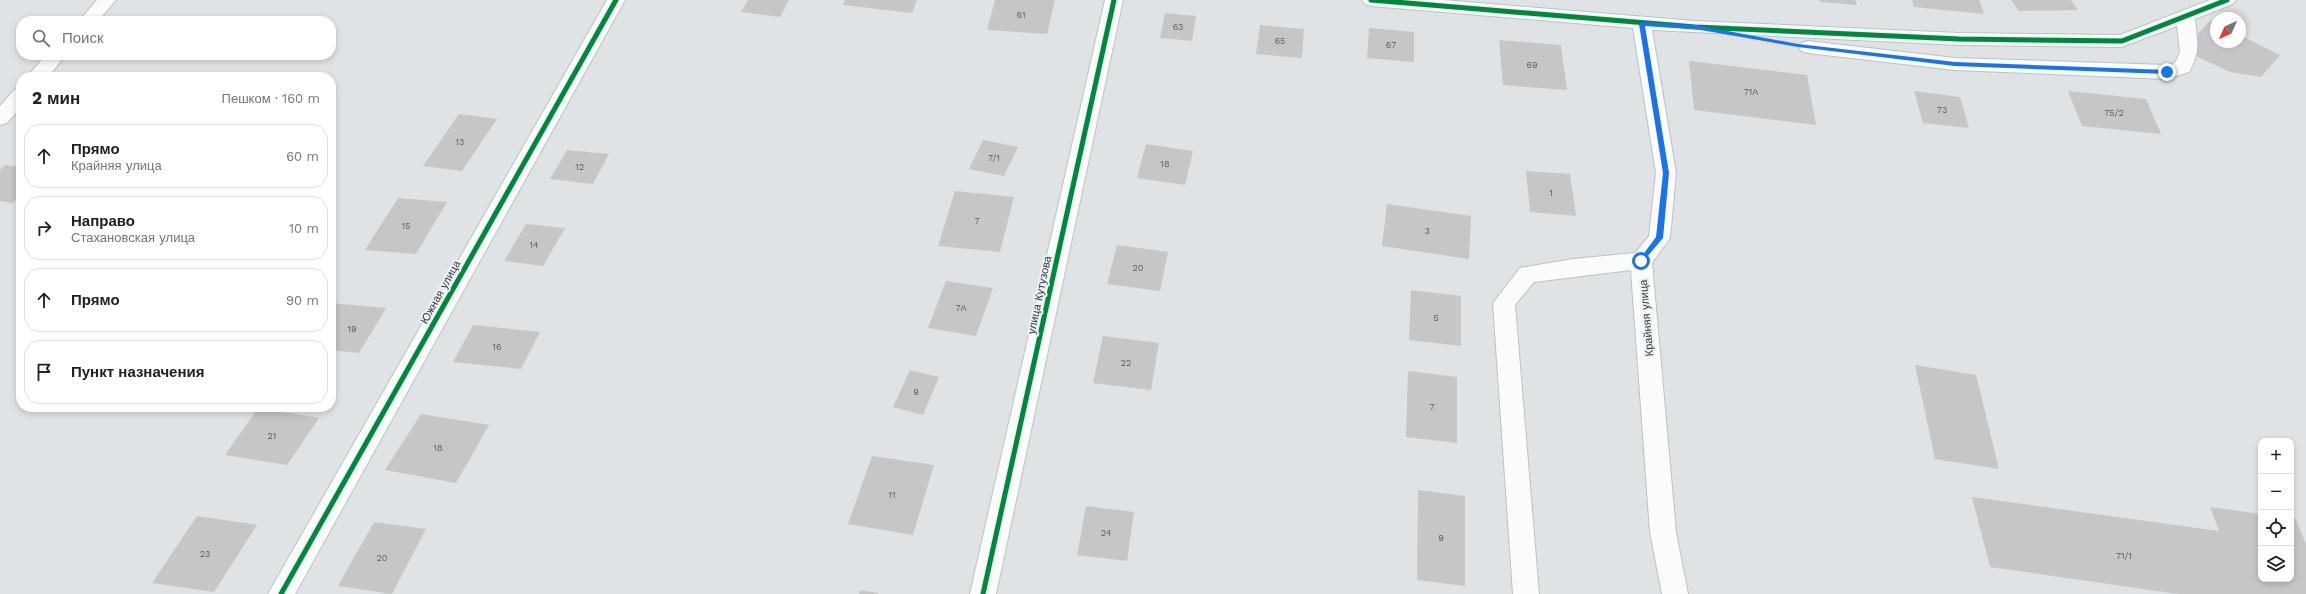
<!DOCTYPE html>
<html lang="ru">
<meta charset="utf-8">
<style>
body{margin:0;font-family:"Work Sans",sans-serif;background:#f6f6f6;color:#202124}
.controls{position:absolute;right:12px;bottom:12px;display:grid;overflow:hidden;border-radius:8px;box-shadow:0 2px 6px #0003}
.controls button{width:36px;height:36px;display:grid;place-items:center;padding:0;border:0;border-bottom:1px solid #e0e0e0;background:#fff;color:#202124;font:20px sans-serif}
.compass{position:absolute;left:2210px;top:12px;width:36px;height:36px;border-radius:50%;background:#fff;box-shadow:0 2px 6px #0003;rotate:225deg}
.stop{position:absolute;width:12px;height:12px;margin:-9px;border:3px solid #1a73e8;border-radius:50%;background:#fff}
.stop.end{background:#1a73e8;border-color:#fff;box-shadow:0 1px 4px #0008}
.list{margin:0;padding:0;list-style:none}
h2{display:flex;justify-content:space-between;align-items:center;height:52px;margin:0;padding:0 16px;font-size:17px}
h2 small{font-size:13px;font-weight:400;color:#757577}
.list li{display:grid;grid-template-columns:26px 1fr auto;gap:12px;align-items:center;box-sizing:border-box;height:64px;margin:0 8px 8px;padding:0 8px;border:1px solid #e0e0e0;border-radius:16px}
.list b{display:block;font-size:15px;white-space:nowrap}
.list p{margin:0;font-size:13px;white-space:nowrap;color:#757577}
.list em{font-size:13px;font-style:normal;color:#757577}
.icon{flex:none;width:22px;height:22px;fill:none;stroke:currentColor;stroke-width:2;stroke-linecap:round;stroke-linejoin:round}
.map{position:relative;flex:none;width:2306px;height:594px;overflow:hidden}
.search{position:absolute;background:#fff;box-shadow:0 2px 6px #0003;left:16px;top:16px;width:320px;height:44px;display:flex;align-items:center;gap:10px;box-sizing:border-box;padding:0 14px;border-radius:16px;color:#757577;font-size:15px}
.panel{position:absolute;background:#fff;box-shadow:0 2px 6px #0003;left:16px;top:72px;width:320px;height:340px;border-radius:16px}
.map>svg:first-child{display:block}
.building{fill:#c4c6c8}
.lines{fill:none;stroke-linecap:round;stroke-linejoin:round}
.minor-casing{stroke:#bec1c2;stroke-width:2}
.minor{fill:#fafbfb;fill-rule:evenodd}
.cycleway-casing{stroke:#ebf1f4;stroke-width:8}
.cycleway{stroke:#00873e;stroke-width:5}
.route{fill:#1a73e8}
.labels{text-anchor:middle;stroke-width:4;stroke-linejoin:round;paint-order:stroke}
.number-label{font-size:9px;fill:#5a5c5d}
.street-label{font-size:11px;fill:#363839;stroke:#ebf1f4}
</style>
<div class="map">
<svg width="2306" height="594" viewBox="0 0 2306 594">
<rect width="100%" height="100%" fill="#e0e3e5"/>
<g class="building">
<path d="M748 0H789L780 17 741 12Z"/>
<path d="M845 0H917L912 13 843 5Z"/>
<path d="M995 0H1055L1047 34 987 30Z"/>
<path d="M1819 0H1855L1857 5 1820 2Z"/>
<path d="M1912 0H1979L1984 14 1914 7Z"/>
<path d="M2011 0H2071L2078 10 2019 11Z"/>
<path d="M1165 13 1196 16 1192 41 1160 38Z"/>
<path d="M2210 21 2216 24V42H2240V35L2280 55 2261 77 2230 72 2183 50Z"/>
<path d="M1260 25 1304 29 1302 58 1256 54Z"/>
<path d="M1369 28 1414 32V62L1367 58Z"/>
<path d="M1499 40 1561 45 1567 90 1503 85Z"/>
<path d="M1689 61 1807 75 1816 125 1694 110Z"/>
<path d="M1914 91 1960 97 1969 128 1923 123Z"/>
<path d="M2068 91 2146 99 2161 134 2082 126Z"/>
<path d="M459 114 497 119 462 171 423 166Z"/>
<path d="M983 140 1018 147 1004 176 969 169Z"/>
<path d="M1146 144 1193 151 1185 185 1137 178Z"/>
<path d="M567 150 609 154 593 184 550 179Z"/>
<path d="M5 165 21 167V194L13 203 0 201V170Z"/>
<path d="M1526 171 1570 174 1576 216 1530 212Z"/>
<path d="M955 191 1014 197 1000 252 938 246Z"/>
<path d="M398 198 447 202 416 254 365 250Z"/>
<path d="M1387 204 1471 216 1469 259 1382 246Z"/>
<path d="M526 224 565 228 543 266 504 261Z"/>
<path d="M1117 245 1168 252 1160 291 1107 284Z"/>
<path d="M946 281 993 288 976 336 928 328Z"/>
<path d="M1411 290 1461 296V346L1409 340Z"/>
<path d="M331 303 386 308 359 353 331 350Z"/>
<path d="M473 325 540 332 521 369 453 362Z"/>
<path d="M1103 336 1159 343 1151 390 1093 383Z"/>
<path d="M1915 365 1976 375 1999 469 1935 459Z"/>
<path d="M910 370 939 377 923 415 893 407Z"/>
<path d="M1408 371 1457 377V443L1406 437Z"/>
<path d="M258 408 319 418 287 465 225 455Z"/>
<path d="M421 414 489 425 456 483 385 470Z"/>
<path d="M872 456 934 465 913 535 848 524Z"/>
<path d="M1418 490 1465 496V586L1417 580Z"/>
<path d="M1972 497 2219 531 2210 507 2261 514V579H2291V518H2295L2306 544V594H2178L1990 567Z"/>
<path d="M1086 506 1134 512 1127 561 1077 555Z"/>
<path d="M197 516 257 525 214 592 152 583Z"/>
<path d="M374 522 426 529 392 594 338 586Z"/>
<path d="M860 590 878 593V594H859Z"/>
</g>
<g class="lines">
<g class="minor-casing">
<g id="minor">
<path d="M97 0H116L98 21H79Z"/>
<path d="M607 0H625L295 594H268Z"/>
<path d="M1105 0H1123L996 594H970Z"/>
<path d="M1362 0H1443L1695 21 1959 33 2120 35 2210 0H2236L2233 4 2195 19C2197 42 2201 51 2189 72L2167 79 1955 70 1808 53 1801 51 1799 47 1801 43 1808 41 1955 58 2166 65 2175 63 2180 52 2177 26 2122 47 1959 45 1652 30 1676 173 1670 238 1652 263 1676 532 1688 594H1662L1650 532 1631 270 1534 282 1515 305 1539 594H1513L1493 303 1520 268 1573 259 1635 253 1649 236 1656 173 1633 28 1371 6 1365 4Z"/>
<path d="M46 55H66L48 77H27Z"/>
<path d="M21 88V107L7 123 0 125V106L14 90Z"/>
</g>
</g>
<use href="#minor" class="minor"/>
<g class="cycleway-casing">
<g id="cycleway">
<path d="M1371 0 1695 27 1959 39 2122 41 2227 0"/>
<path d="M281 594 616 0"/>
<path d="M983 594 1114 0"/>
</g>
</g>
<use href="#cycleway" class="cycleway"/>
</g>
<path class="route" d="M1642 22 1695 25 1798 44 1955 62 2167 70 2170 72 2167 74 1955 66 1798 47 1695 29 1645 26 1669 173 1663 238 1641 264 1638 261 1639 260 1656 237 1663 173 1639 24Z"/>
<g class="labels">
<g class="number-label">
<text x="1021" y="18">61</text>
<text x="1178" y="30">63</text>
<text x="1280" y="44">65</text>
<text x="1391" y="48">67</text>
<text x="1532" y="68">69</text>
<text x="1751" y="95">71А</text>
<text x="1942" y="113">73</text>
<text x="2114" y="116">75/2</text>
<text x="460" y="145">13</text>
<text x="994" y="161">7/1</text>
<text x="1165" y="167">18</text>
<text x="580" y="170">12</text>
<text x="1551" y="196">1</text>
<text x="977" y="224">7</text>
<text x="406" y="229">15</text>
<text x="1427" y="234">3</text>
<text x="534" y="248">14</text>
<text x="1138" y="271">20</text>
<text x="961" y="311">7А</text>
<text x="1436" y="321">5</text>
<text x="352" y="332">19</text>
<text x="497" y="350">16</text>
<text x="1126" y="366">22</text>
<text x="916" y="395">9</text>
<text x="1432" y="410">7</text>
<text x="272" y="439">21</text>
<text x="438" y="451">18</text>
<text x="892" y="498">11</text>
<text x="1106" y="536">24</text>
<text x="1441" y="541">9</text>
<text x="205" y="557">23</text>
<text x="2124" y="559">71/1</text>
<text x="382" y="561">20</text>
</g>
<g class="street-label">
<text transform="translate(440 292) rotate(-61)" y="4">Южная улица</text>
<text transform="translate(1039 295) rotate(-78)" y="4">улица Кутузова</text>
<text transform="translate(1646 318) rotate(-95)" y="4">Крайняя улица</text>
</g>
</g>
</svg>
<div class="controls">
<button>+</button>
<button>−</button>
<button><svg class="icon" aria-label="locate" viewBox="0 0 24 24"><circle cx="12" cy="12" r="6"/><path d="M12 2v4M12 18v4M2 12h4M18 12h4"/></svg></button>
<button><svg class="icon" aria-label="layers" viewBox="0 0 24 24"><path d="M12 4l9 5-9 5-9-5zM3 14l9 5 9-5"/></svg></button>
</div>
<svg class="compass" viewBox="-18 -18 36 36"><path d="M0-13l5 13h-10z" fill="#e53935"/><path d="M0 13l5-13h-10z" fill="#757577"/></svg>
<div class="stop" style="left:1641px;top:261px"></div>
<div class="stop end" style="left:2167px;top:72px"></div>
<div class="search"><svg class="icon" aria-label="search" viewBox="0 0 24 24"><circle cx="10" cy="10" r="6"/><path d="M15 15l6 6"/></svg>Поиск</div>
<section class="panel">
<h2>2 мин<small>Пешком · 160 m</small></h2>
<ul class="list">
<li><svg class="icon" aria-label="ahead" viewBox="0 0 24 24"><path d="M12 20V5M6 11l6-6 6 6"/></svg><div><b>Прямо</b><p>Крайняя улица</p></div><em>60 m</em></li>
<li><svg class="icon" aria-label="right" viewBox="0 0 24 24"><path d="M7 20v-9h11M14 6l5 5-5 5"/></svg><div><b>Направо</b><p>Стахановская улица</p></div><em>10 m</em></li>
<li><svg class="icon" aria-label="ahead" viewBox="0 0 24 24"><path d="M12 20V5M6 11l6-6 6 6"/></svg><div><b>Прямо</b></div><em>90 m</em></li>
<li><svg class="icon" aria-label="arrive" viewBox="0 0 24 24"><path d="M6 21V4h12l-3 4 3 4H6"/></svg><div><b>Пункт назначения</b></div></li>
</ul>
</section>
</div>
